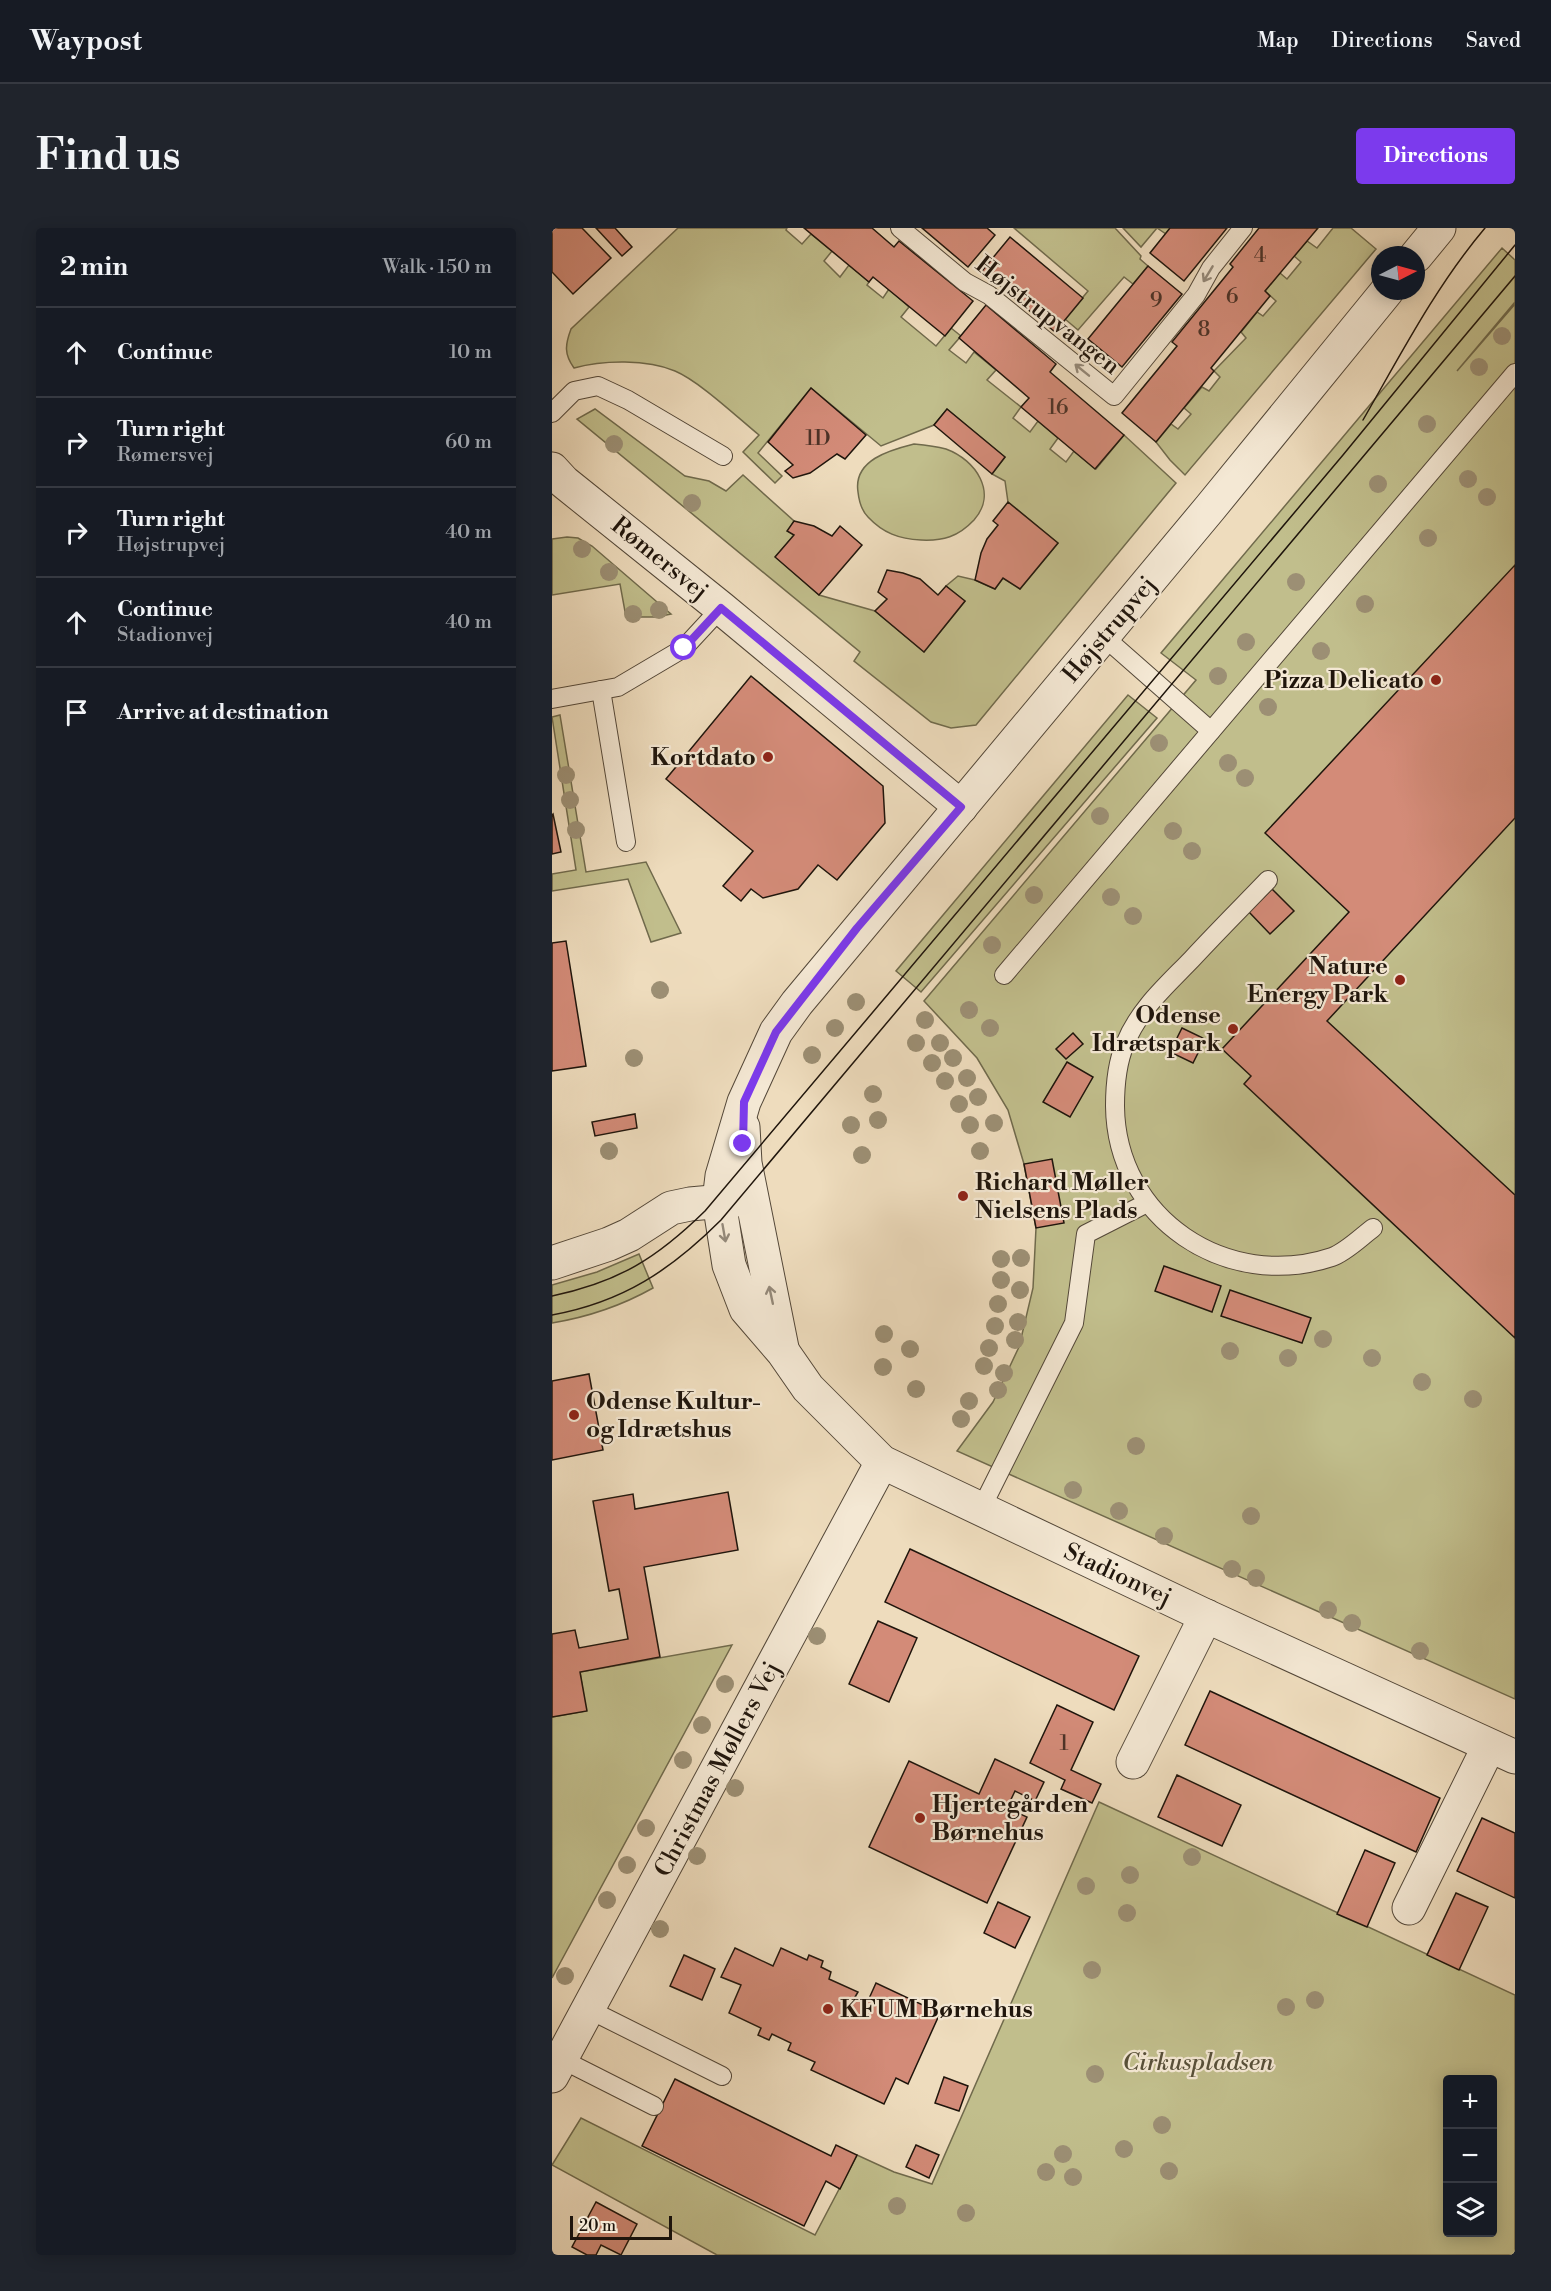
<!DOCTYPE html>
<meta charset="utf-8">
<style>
body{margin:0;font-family:"Libre Bodoni",serif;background:#20242c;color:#f1f3f6}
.controls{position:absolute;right:18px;bottom:18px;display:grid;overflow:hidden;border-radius:6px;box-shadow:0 3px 15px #0003}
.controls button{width:54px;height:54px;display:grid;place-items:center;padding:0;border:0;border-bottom:2px solid #363941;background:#171b24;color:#f1f3f6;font:30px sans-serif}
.compass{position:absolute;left:819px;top:18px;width:54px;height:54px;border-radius:50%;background:#171b24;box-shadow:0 3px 15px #0003;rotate:84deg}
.scale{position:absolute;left:18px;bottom:15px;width:102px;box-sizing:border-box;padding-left:6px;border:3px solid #1f150c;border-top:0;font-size:16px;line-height:21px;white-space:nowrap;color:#1f150c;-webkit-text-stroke:4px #f4e8d4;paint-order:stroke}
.stop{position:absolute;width:18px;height:18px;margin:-14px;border:4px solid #7c3aed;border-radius:50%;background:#fff}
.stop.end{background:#7c3aed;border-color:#fff;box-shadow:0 2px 6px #0008}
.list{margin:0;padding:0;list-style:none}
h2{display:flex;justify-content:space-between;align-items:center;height:78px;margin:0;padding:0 24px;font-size:26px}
h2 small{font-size:20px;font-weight:400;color:#9ea1a6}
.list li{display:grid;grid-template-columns:39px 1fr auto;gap:18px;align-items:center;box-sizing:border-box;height:90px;padding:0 24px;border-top:2px solid #363941}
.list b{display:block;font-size:22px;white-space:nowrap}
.list p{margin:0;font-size:20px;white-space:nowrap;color:#9ea1a6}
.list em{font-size:20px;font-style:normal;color:#9ea1a6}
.icon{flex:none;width:33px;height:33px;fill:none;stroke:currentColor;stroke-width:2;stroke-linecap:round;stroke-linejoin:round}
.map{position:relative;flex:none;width:963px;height:2027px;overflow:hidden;border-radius:6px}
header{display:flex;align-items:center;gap:36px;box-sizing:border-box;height:84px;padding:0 30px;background:#171b24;border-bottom:2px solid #363941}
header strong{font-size:28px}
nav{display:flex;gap:33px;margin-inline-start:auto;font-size:21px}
.intro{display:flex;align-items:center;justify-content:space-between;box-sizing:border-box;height:144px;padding:0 36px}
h1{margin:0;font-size:42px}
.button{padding:15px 27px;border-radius:6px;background:#7c3aed;color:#fff;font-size:21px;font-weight:700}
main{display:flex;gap:36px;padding:0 36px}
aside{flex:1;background:#171b24;border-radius:6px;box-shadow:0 3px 15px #0003}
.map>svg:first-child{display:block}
.green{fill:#c1be8c;stroke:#706a4c;stroke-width:1.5;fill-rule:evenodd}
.building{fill:#d38b78;stroke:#1f150c;stroke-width:1.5}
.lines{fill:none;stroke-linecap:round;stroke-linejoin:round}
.service-casing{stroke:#534738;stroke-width:20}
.minor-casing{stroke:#534738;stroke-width:35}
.tertiary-casing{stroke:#534738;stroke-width:35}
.service{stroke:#f4e8d4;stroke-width:18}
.minor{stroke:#f4e8d4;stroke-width:33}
.tertiary{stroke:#f4e8d4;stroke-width:33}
.tram{stroke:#1f150c;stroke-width:1.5}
.tree{fill:#9c8f74}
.oneway{stroke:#94897a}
.route{stroke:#7c3aed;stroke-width:8}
.poi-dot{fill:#8f2418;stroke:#f4e8d4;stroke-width:2}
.labels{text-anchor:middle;stroke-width:4.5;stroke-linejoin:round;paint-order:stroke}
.number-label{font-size:21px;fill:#4c3227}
.street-label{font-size:24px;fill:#1f150c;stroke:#f4e8d4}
.poi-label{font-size:24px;font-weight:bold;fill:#1f150c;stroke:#f4e8d4;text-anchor:end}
.park-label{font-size:24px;font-style:italic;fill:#585039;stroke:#f4e8d4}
</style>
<header>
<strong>Waypost</strong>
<nav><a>Map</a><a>Directions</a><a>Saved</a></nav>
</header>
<div class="intro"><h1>Find us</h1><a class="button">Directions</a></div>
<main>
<aside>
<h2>2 min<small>Walk · 150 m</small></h2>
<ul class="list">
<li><svg class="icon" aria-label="ahead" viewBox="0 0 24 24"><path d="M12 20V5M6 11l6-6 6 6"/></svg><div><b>Continue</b></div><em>10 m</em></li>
<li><svg class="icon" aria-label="right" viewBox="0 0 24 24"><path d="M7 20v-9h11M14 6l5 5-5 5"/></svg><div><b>Turn right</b><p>Rømersvej</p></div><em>60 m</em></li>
<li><svg class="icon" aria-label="right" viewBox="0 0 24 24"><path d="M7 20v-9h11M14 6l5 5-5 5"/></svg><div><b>Turn right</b><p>Højstrupvej</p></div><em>40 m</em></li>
<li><svg class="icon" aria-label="ahead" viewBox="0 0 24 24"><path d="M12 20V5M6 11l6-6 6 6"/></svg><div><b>Continue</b><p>Stadionvej</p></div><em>40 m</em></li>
<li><svg class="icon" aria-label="arrive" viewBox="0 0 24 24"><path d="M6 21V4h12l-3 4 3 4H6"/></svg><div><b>Arrive at destination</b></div></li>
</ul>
</aside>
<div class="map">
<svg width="963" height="2027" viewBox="0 0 963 2027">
<rect width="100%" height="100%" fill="#eedcbd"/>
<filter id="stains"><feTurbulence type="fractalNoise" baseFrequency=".00333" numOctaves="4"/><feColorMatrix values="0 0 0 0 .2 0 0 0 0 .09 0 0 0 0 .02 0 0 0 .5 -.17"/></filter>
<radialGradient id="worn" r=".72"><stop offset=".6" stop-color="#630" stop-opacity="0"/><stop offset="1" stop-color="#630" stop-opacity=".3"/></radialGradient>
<g class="green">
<path d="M126 0H235L234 2 250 16 259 6 280 23 272 33 288 49 297 37 317 54 315 57 331 70 337 61 357 79 349 89 384 118 399 100 409 108 397 122 414 135 422 124 444 142 435 152 469 179 461 190 478 204 486 193 506 210 498 221 514 234 522 223 544 241 572 207 624 255 424 497 399 500 379 494 302 433 308 424 25 191 43 181 133 248 157 253 174 263 191 247 242 293 236 303 242 307 224 329 267 367 323 383 372 424 413 373 394 358 406 348 423 352 443 361 451 350 468 361 506 315 456 274 453 253 440 246 453 229 395 181 382 197 329 218 259 160 206 225 230 248 223 255 191 224 207 207C185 189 147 153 123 143 95 131 51 132 22 140 12 126 13 117 19 101Z"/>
<path d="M462 0H563L589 28 588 31 596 38 581 56 572 49 526 102 513 91 536 63Z"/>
<path d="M571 0H618L614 6 605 0 589 19Z"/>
<path d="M781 0H799L824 21 633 247 618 232 604 214 619 196 626 201 639 186 632 180 650 159 657 163 668 149 662 143 694 110 689 104 705 84 711 88 724 73 713 63 728 45 735 51 749 34 742 28 755 13 765 20Z"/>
<path d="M950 20 963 32V74L905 143 963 76V1471L405 1223 441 1174 467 1119 481 1060 484 1000 472 936 456 882 425 830 372 773 644 452 609 425Z"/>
<path d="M362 216C373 217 383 218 394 221 424 232 446 265 422 292 406 309 391 313 369 312 347 311 331 305 316 289 309 282 307 273 306 264 301 232 338 222 362 216Z"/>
<path d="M15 309 26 310 40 318 119 386 104 389H74L68 356 0 367V311Z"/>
<path d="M576 467 605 490 369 764 344 743Z"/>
<path d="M8 487 34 644 94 634 129 705 99 714 76 651 0 663V646L24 642 0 489Z"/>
<path d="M87 1026 101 1060C69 1078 36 1089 0 1095V1057L45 1044Z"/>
<path d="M180 1417 0 1750V1489L34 1483 28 1444Z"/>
<path d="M547 1574 963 1767V2027H165L0 1937 29 1890 263 2007 305 1927 342 1944 380 1956ZM896 1852H940V2004H896Z"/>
</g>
<g class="building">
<path d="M0 0H30L59 30 21 66 0 44Z"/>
<path d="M44 0H63L80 19 70 28Z"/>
<path d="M252 0H320L342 19 347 13 421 73 393 108 321 49 317 54Z"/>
<path d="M370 0H435L443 7 416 39Z"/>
<path d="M618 0H675L632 53 598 25Z"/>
<path d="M707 0H766L713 63 718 68 659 140 662 143 604 214 570 185 625 118 620 114 681 39 678 36Z"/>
<path d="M458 9 531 70 503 104 430 43Z"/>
<path d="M596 38 630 66 570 139 536 111Z"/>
<path d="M434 77 504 136 498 144 572 207 543 241 469 179 477 170 407 110Z"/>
<path d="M259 160 314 207 293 231 285 226 258 245 241 250 233 243 241 237 216 214Z"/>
<path d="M395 181 453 229 440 246 382 197Z"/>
<path d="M456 274 506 315 468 361 451 350 443 361 423 352 429 325 435 311 446 297 441 293Z"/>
<path d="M242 293 262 298 280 308 288 298 310 317 267 367 223 329 242 307 235 303Z"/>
<path d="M963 337V590L775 793 963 967V1110L692 856 699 848 670 821 797 684 713 605Z"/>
<path d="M335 342 351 345 368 351 386 367 394 358 413 373 372 424 323 383 335 371 326 364Z"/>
<path d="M199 448 331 558 333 595 285 652 266 637 246 661 211 670 199 661 189 673 171 658 201 623 114 551Z"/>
<path d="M1 586 9 624 0 626V587Z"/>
<path d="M720 661 742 683 718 706 697 684Z"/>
<path d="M14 713 34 838 0 843V715Z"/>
<path d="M630 800 653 811 641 835 618 824Z"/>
<path d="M521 805 531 816 514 831 504 821Z"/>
<path d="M515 834 541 849 518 889 491 874Z"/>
<path d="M83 886 85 900 43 908 40 894Z"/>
<path d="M500 931 512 995 484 1000 472 936Z"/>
<path d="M612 1038 669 1058 660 1084 603 1063Z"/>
<path d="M678 1062 759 1090 750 1115 669 1088Z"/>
<path d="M37 1146 51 1222 0 1232V1153Z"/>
<path d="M176 1264 186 1322 92 1339 108 1429 28 1444 35 1483 0 1489V1406L23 1402 27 1420 76 1411 67 1361 57 1363 41 1273 81 1266 83 1281Z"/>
<path d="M358 1321 587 1428 562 1482 333 1374Z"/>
<path d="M326 1393 365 1410 337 1474 297 1456Z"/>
<path d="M658 1463 888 1570 864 1624 633 1517Z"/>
<path d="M505 1477 541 1494 519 1542 549 1556 540 1575 509 1561 513 1552 478 1535Z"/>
<path d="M443 1531 492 1554 483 1573 463 1563 455 1580 475 1589 435 1675 317 1619 357 1533 427 1566Z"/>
<path d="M625 1547 689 1577 670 1618 606 1589Z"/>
<path d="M930 1590 963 1605V1670L905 1643Z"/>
<path d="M813 1622 843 1635 815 1699 785 1686Z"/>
<path d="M904 1665 936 1679 907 1742 875 1727Z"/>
<path d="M446 1674 478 1689 463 1720 432 1705Z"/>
<path d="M183 1720 221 1738 229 1720 255 1732 257 1727 271 1733 269 1739 279 1744 277 1751 306 1764 303 1769 315 1775 324 1755 388 1785 356 1856 344 1850 332 1876 259 1842 263 1834 236 1822 239 1815 220 1806 217 1812 206 1807 209 1800 177 1785 189 1757 169 1749Z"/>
<path d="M132 1727 163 1741 150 1772 118 1758Z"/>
<path d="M392 1849 416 1858 407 1883 383 1875Z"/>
<path d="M123 1851 279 1928 284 1917 305 1927 288 1961 274 1953 252 1998 90 1918Z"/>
<path d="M364 1917 387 1927 377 1950 354 1939Z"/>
<path d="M44 1974 85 1996 69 2027 49 2017 44 2027H35L20 2019Z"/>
</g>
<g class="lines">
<g class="service-casing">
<g id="service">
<path d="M348 0 413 54 437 67 562 168 644 67 659 40 691 0"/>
<path d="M0 185 22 163 46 158 76 172 171 228"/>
<path d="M551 408 659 503"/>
<path d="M49 462 74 614"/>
<path d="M0 471 66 459 132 420 169 380"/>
<path d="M716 652C691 678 665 704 640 731 615 757 587 781 573 816 565 835 563 857 563 878 564 991 675 1064 780 1029 794 1024 809 1009 821 1000"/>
<path d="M452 747 963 145"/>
<path d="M429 1281 522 1095 534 1006 595 975"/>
<path d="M36 1781 170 1848"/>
<path d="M9 1831 102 1878"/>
</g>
</g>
<g class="minor-casing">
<g id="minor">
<path d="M0 241 12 254 169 380 409 579"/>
<path d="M0 1035 57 1016 77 1007 119 980 138 976 194 971"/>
<path d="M581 1534 654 1388"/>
<path d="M857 1680 937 1518"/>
</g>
</g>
<g class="tertiary-casing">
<g id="tertiary">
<path d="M864 28 887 0"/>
<path d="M835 63 658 280 245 775 224 804 192 874 170 948 167 973 177 1037 194 1081 231 1124 256 1160 330 1234 654 1388 963 1529"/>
<path d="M191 899 193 935 230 1120"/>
<path d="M0 1848 330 1234"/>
</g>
</g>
<use href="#service" class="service"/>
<use href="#minor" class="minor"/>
<use href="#tertiary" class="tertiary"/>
<g class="tram">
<path d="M811 192C849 126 884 58 933 0"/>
<path d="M0 1068C67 1054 105 1030 153 983L791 227 963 17"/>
<path d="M0 1087C71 1074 119 1042 169 992L963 48"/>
</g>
</g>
<g class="tree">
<circle cx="950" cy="108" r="9"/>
<circle cx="927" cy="139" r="9"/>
<circle cx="875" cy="196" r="9"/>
<circle cx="62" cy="216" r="9"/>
<circle cx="916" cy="251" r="9"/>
<circle cx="826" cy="256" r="9"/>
<circle cx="935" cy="269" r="9"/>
<circle cx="140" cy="275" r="9"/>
<circle cx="876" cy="310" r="9"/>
<circle cx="30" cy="321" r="9"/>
<circle cx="57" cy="344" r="9"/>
<circle cx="744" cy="354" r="9"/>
<circle cx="813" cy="376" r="9"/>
<circle cx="107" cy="382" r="9"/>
<circle cx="81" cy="386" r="9"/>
<circle cx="694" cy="414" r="9"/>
<circle cx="769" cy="423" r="9"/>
<circle cx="666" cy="448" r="9"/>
<circle cx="716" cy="479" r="9"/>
<circle cx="607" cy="515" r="9"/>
<circle cx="676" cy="535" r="9"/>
<circle cx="14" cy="547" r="9"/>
<circle cx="693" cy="550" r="9"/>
<circle cx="18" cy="572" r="9"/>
<circle cx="548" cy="588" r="9"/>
<circle cx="24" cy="602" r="9"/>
<circle cx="621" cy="603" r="9"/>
<circle cx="640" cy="623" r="9"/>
<circle cx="482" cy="667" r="9"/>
<circle cx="559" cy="669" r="9"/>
<circle cx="581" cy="688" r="9"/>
<circle cx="440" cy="717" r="9"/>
<circle cx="108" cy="762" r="9"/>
<circle cx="304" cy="774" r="9"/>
<circle cx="417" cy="782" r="9"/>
<circle cx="373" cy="792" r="9"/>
<circle cx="283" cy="800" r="9"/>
<circle cx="438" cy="800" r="9"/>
<circle cx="364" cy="815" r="9"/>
<circle cx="388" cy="815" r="9"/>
<circle cx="260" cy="827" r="9"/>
<circle cx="82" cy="830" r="9"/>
<circle cx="401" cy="830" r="9"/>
<circle cx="380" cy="835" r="9"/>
<circle cx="415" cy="850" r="9"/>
<circle cx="393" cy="853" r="9"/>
<circle cx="321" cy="866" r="9"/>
<circle cx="426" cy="869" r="9"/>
<circle cx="407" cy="876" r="9"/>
<circle cx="326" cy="892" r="9"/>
<circle cx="442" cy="895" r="9"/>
<circle cx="299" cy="897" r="9"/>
<circle cx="418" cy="897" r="9"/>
<circle cx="57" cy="923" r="9"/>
<circle cx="428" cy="923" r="9"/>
<circle cx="310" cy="927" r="9"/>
<circle cx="469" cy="1030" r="9"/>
<circle cx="449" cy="1031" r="9"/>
<circle cx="449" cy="1052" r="9"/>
<circle cx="468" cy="1062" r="9"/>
<circle cx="446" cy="1076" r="9"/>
<circle cx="466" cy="1094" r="9"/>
<circle cx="443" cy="1098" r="9"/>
<circle cx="332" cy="1106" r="9"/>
<circle cx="771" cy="1111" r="9"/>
<circle cx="463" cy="1112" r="9"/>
<circle cx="437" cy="1120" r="9"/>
<circle cx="358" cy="1121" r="9"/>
<circle cx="678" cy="1123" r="9"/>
<circle cx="736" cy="1130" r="9"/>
<circle cx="820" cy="1130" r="9"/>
<circle cx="432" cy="1138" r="9"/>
<circle cx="331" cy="1139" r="9"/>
<circle cx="452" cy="1145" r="9"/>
<circle cx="870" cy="1154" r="9"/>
<circle cx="364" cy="1161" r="9"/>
<circle cx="446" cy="1162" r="9"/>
<circle cx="921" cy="1171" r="9"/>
<circle cx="417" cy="1173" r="9"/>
<circle cx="409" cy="1191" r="9"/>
<circle cx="584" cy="1218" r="9"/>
<circle cx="521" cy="1262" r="9"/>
<circle cx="567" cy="1283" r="9"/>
<circle cx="699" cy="1288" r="9"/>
<circle cx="612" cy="1308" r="9"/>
<circle cx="680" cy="1341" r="9"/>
<circle cx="704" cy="1350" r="9"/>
<circle cx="776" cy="1382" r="9"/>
<circle cx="800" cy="1395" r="9"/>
<circle cx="265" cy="1408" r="9"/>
<circle cx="868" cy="1423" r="9"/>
<circle cx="173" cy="1456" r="9"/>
<circle cx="150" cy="1497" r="9"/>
<circle cx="131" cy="1532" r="9"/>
<circle cx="183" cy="1560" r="9"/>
<circle cx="94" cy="1600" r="9"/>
<circle cx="145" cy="1628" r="9"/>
<circle cx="640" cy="1629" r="9"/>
<circle cx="75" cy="1637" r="9"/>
<circle cx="578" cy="1647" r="9"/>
<circle cx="534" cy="1658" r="9"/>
<circle cx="55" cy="1672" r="9"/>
<circle cx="575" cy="1685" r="9"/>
<circle cx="108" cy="1701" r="9"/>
<circle cx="540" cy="1742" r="9"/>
<circle cx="13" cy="1748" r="9"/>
<circle cx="763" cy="1772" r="9"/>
<circle cx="734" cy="1779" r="9"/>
<circle cx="543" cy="1846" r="9"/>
<circle cx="610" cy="1897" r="9"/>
<circle cx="572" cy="1921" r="9"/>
<circle cx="511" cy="1926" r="9"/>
<circle cx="617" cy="1943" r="9"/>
<circle cx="494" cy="1944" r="9"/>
<circle cx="521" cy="1949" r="9"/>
<circle cx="345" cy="1978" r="9"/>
<circle cx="414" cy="1985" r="9"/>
</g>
<defs><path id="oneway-shaft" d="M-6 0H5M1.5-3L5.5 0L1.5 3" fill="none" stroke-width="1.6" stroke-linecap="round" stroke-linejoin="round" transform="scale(1.5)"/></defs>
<g class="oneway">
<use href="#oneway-shaft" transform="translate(656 46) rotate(121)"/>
<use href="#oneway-shaft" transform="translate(530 142) rotate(-141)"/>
<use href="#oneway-shaft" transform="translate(172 1005) rotate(80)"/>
<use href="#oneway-shaft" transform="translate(219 1067) rotate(-102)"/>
</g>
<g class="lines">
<path class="route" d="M132 420 169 380 409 579 305 700 224 804 192 874 191 916"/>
</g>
<g class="poi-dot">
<circle cx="884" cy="452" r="6"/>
<circle cx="216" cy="529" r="6"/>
<circle cx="848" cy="752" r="6"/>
<circle cx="681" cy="801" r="6"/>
<circle cx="411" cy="968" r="6"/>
<circle cx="22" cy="1187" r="6"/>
<circle cx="368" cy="1590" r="6"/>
<circle cx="276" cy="1781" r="6"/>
</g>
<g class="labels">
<g class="number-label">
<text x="708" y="34">4</text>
<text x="680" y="75">6</text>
<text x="604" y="79">9</text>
<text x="652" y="108">8</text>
<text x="506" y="186">16</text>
<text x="266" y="217">1D</text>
<text x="512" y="1522">1</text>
</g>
<g class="street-label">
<text transform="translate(496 87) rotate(38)" y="8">Højstrupvangen</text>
<text transform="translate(108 330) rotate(39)" y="8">Rømersvej</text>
<text transform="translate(557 401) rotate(-50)" y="8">Højstrupvej</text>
<text transform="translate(566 1346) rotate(25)" y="8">Stadionvej</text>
<text transform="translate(165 1541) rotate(-62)" y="8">Christmas Møllers Vej</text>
</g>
<g class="poi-label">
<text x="872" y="460">Pizza Delicato</text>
<text x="204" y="537">Kortdato</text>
<text x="836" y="746">Nature<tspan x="836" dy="28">Energy Park</tspan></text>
<text x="669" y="795">Odense<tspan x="669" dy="28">Idrætspark</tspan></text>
<text x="423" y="962" text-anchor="start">Richard Møller<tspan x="423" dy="28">Nielsens Plads</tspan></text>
<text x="34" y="1181" text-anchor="start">Odense Kultur-<tspan x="34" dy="28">og Idrætshus</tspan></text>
<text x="380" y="1584" text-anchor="start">Hjertegården<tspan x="380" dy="28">Børnehus</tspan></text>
<text x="288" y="1789" text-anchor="start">KFUM Børnehus</text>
</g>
<g class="park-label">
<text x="646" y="1842">Cirkuspladsen</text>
</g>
</g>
<rect width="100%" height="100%" filter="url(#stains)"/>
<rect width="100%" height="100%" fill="url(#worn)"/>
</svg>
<div class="controls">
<button>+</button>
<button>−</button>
<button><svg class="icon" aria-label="layers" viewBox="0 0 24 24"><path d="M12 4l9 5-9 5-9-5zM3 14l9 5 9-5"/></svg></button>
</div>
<svg class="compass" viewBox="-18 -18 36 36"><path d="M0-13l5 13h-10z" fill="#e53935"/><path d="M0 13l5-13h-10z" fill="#9ea1a6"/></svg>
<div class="scale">20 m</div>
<div class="stop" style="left:132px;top:420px"></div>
<div class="stop end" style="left:191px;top:916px"></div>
</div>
</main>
